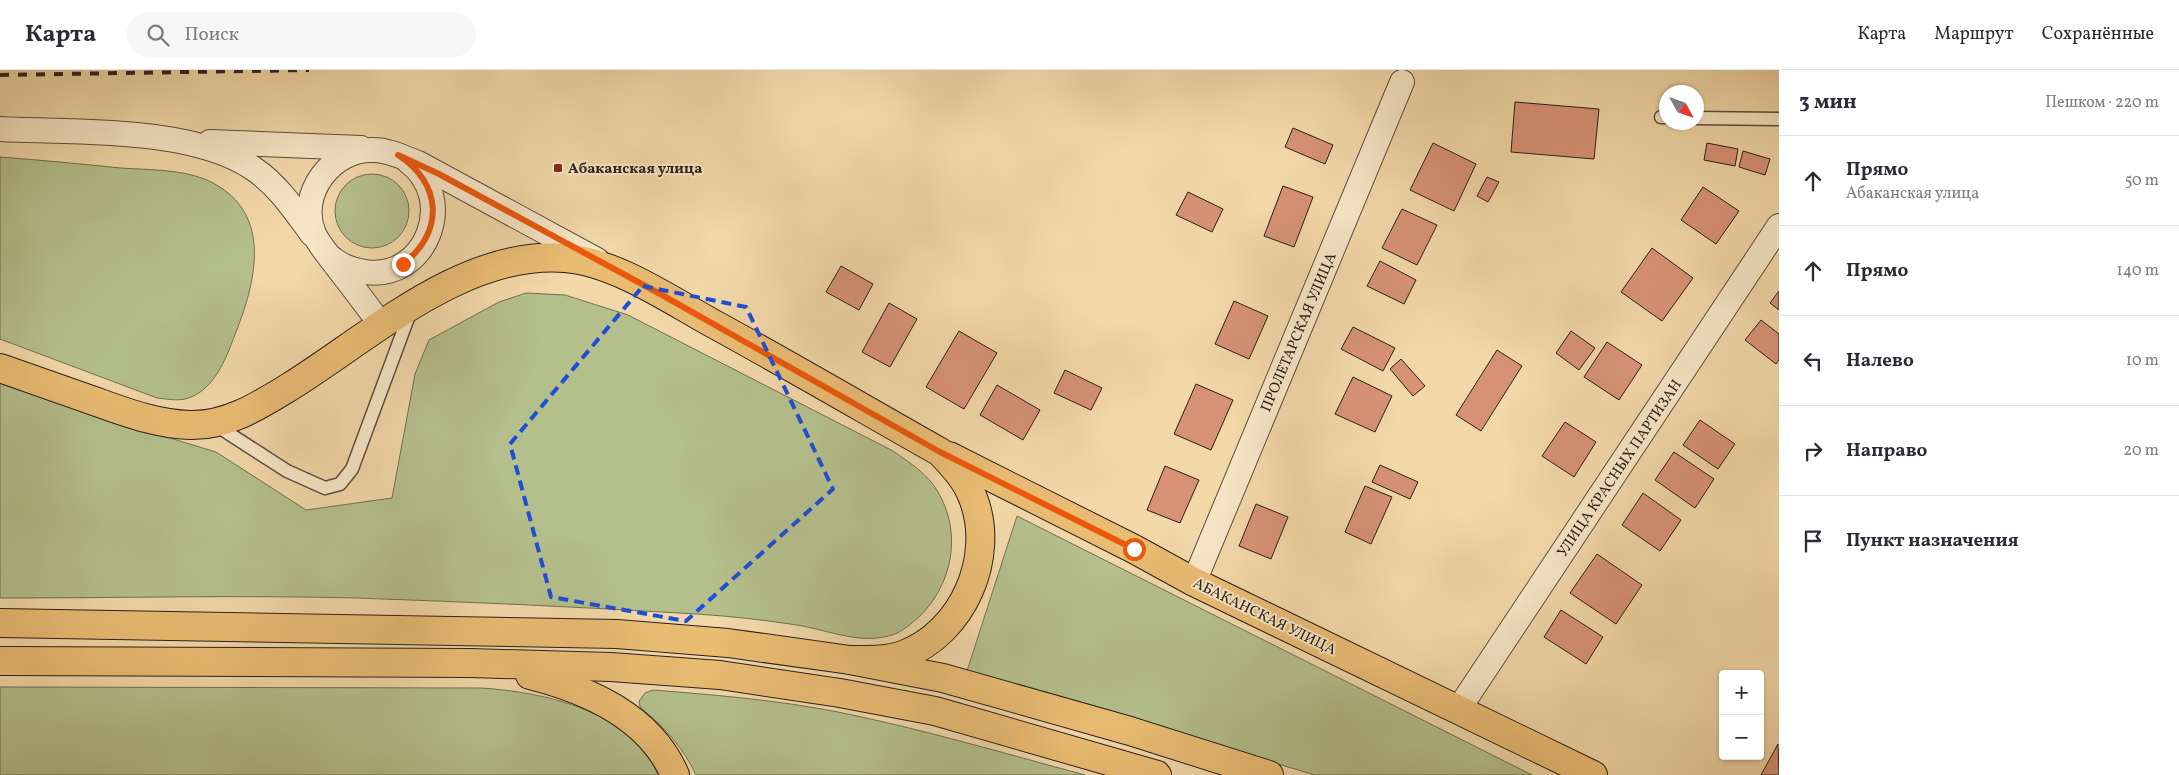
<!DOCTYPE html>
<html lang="ru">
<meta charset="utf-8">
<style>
body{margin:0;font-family:Vollkorn,serif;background:#f7f7f7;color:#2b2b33}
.controls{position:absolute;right:15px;bottom:15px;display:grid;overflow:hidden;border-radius:5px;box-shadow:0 1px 4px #0004}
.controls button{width:45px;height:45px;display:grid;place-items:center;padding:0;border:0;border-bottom:1px solid #e1e1e2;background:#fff;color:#2b2b33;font:25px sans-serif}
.compass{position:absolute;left:1659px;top:15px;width:45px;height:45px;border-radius:50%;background:#fff;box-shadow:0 1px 4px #0004;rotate:130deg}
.stop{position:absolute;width:15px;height:15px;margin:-11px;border:4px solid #ea580c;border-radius:50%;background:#fff}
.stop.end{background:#ea580c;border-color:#fff;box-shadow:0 1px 5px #0008}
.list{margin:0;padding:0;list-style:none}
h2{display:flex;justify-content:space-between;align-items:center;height:65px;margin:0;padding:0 20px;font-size:21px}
h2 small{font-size:16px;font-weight:400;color:#7c7c81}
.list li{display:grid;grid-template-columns:32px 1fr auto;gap:15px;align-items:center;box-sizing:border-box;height:90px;padding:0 20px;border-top:1px solid #e1e1e2}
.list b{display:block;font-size:19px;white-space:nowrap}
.list p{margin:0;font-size:16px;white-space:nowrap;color:#7c7c81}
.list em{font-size:16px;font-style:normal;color:#7c7c81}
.icon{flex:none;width:28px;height:28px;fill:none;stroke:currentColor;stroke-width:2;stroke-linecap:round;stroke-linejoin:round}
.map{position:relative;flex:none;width:1779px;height:705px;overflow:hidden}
header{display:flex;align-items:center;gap:30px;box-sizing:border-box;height:70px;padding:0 25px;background:#fff;border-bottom:1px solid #e1e1e2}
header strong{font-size:24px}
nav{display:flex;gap:28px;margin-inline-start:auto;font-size:18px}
.search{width:350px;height:45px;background:#f7f7f7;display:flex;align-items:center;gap:12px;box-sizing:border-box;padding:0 18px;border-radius:28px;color:#7c7c81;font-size:19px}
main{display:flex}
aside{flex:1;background:#fff}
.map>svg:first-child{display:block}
.green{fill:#b4bf8c;stroke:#6f7052}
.building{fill:#d79276;stroke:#2a2018}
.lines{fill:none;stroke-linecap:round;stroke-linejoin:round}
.service-casing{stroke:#5c4e3c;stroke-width:15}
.minor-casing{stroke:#5c4e3c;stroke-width:26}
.primary-casing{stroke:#2a2018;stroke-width:30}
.service{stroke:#f7e5c6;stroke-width:12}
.minor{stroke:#f7e5c6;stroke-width:24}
.primary{stroke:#e9bc74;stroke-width:28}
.rail{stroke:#2a2018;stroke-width:4;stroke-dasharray:9 9;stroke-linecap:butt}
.route{stroke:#ea580c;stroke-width:6}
.marked{fill:none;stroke:#1d4ed8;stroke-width:4;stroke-dasharray:10 6;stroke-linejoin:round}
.poi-dot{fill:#8f2418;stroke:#f7e5c6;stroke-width:2}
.labels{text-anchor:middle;stroke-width:4;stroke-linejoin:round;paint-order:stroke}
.poi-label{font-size:15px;font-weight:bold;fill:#2a2018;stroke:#f7e5c6;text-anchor:start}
.street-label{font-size:15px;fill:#2a2018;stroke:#f7e5c6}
</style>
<header>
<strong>Карта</strong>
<div class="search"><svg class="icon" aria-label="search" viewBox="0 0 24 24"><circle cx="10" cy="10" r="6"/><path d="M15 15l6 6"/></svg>Поиск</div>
<nav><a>Карта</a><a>Маршрут</a><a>Сохранённые</a></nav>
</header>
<main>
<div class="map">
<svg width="1779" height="705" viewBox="0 0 1779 705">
<rect width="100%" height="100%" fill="#f2d7a8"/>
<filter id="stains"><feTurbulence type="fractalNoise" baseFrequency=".004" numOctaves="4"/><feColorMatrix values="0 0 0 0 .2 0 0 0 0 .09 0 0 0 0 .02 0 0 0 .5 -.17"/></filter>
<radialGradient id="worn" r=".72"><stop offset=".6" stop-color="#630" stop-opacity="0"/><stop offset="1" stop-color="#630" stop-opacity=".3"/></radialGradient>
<g class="green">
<path d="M0 87C40 90 81 94 121 98 150 100 185 99 211 112 275 144 255 215 234 267 226 289 214 318 191 327 181 332 168 329 157 328L0 269Z"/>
<circle cx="372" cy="141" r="37"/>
<path d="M526 223 565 225 628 245 893 381C910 393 928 404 938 422 962 463 953 513 920 546 912 553 902 562 892 565 860 575 828 560 797 555 764 550 730 546 696 544 583 537 470 532 357 528 238 525 119 528 0 528V312L127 355 216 382 306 440 392 428 415 304 429 270 499 232Z"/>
<path d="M1017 446 1532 705H1315L967 601Z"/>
<path d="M0 617 481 618C543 622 630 640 658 705H0Z"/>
<path d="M653 620C715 625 777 630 838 642 922 659 1003 683 1085 705H696C683 677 664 657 640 637L639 631 645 623Z"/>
</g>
<g class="building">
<path d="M1515 32 1599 39 1594 89 1511 82Z"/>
<path d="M1293 58 1333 75 1325 94 1285 77Z"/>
<path d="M1433 73 1476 94 1454 141 1410 120Z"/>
<path d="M1707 73 1738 79 1735 96 1704 90Z"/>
<path d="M1743 81 1770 89 1765 105 1739 97Z"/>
<path d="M1487 107 1499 112 1488 132 1477 126Z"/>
<path d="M1283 116 1313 127 1294 177 1264 166Z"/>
<path d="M1703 117 1739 141 1716 174 1681 150Z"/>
<path d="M1188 122 1223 139 1212 162 1176 145Z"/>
<path d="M1402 139 1437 155 1417 195 1382 178Z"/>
<path d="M1652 178 1693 208 1662 251 1621 222Z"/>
<path d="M1380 191 1416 210 1404 234 1367 216Z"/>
<path d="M841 196 873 214 859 240 826 222Z"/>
<path d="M1779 221V240L1770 233Z"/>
<path d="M1234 231 1268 246 1249 289 1215 274Z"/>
<path d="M889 233 917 249 890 297 862 282Z"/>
<path d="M1761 250 1779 264V290L1776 294 1745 270Z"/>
<path d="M1353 257 1395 278 1383 301 1341 279Z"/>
<path d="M959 261 997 283 964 339 926 317Z"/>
<path d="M1571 261 1595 278 1579 300 1556 283Z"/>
<path d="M1607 272 1642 295 1619 330 1584 307Z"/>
<path d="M1497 280 1522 296 1481 361 1456 345Z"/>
<path d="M1401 289 1425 316 1413 326 1390 299Z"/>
<path d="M1065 300 1102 318 1091 340 1054 323Z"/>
<path d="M1353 307 1392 326 1375 362 1335 344Z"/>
<path d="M1196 314 1233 330 1211 380 1174 364Z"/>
<path d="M997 315 1040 340 1023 370 980 345Z"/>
<path d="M1700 350 1735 374 1718 399 1683 375Z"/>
<path d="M1565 352 1596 372 1574 407 1542 386Z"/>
<path d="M1674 382 1714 409 1695 438 1655 410Z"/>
<path d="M1380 395 1418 412 1410 429 1372 412Z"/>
<path d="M1165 396 1199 410 1180 453 1147 440Z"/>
<path d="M1365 416 1392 427 1371 474 1345 462Z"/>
<path d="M1643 423 1681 450 1660 481 1622 455Z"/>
<path d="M1256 434 1288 447 1271 489 1239 476Z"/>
<path d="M1597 484 1642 515 1616 554 1570 523Z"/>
<path d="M1561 540 1603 567 1586 594 1544 567Z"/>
<path d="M1778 674 1779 705H1761Z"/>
</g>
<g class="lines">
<g class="service-casing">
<g id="service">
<path d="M1661 47H1666"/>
<path d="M1696 48 1779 49"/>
<path d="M214 354 287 401 325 418 340 414 352 399 411 240"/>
</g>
</g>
<g class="minor-casing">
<g id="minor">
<path d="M0 59C73 63 192 56 254 99 278 115 295 141 312 164"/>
<path d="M210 72 361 78"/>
<path d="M333 189C342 197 353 200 365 202 427 211 458 128 408 91"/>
<path d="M382 256C367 236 353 217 338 198 330 187 320 176 314 164 297 124 332 78 374 80 389 80 404 88 418 93L597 190"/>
<path d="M1194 512 1402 12"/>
<path d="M1458 640 1779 156"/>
</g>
</g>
<g class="primary-casing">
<g id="primary">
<path d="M0 298C31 309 63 320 94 331 125 342 156 354 190 355 228 356 260 335 291 316 371 266 464 180 565 188 615 192 669 229 712 253 789 295 864 339 940 382 953 396 966 409 973 428 996 487 963 563 903 585 886 591 867 590 850 590"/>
<path d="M949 386 1134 479 1194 512 1593 705"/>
<path d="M0 553 617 564 728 573 850 590 943 608 1130 661 1269 705"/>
<path d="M0 591 470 593 611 597 720 605 840 623 935 641 1157 705"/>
<path d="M530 605C589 620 650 647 675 705"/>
</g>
</g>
<use href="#service" class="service"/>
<use href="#minor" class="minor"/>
<use href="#primary" class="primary"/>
<path class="rail" d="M0 5 309 0"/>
</g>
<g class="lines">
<path class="route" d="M403 194C445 162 442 113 398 85L439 104 662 225 940 382 1134 479"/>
</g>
<path class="marked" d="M643 216 746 237 833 419 686 551 551 527 510 374Z"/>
<rect class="poi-dot" x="553" y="93" width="10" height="10" rx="2.5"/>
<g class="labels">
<g class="poi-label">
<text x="568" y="103">Абаканская улица</text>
</g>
<g class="street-label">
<text transform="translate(1298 262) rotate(-67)" y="5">ПРОЛЕТАРСКАЯ УЛИЦА</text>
<text transform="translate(1619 398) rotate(-56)" y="5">УЛИЦА КРАСНЫХ ПАРТИЗАН</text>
<text transform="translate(1265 546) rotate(26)" y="5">АБАКАНСКАЯ УЛИЦА</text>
</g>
</g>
<rect width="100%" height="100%" filter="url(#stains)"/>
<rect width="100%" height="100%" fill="url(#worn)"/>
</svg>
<div class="controls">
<button>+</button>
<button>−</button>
</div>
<svg class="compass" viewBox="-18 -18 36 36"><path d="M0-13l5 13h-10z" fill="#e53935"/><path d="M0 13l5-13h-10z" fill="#7c7c81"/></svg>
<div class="stop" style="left:1134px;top:479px"></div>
<div class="stop end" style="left:403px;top:194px"></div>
</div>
<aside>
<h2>3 мин<small>Пешком · 220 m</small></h2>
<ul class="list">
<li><svg class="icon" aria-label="ahead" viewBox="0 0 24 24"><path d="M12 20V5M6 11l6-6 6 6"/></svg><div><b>Прямо</b><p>Абаканская улица</p></div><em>50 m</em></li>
<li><svg class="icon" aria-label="ahead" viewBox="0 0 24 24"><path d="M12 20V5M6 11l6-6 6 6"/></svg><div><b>Прямо</b></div><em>140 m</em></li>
<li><svg class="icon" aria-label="left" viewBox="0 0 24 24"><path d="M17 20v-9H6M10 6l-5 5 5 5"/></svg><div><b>Налево</b></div><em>10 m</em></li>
<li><svg class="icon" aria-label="right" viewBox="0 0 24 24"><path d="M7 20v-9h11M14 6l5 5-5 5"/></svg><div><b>Направо</b></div><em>20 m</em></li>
<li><svg class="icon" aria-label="arrive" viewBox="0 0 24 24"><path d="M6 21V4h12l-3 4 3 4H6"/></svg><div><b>Пункт назначения</b></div></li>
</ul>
</aside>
</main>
